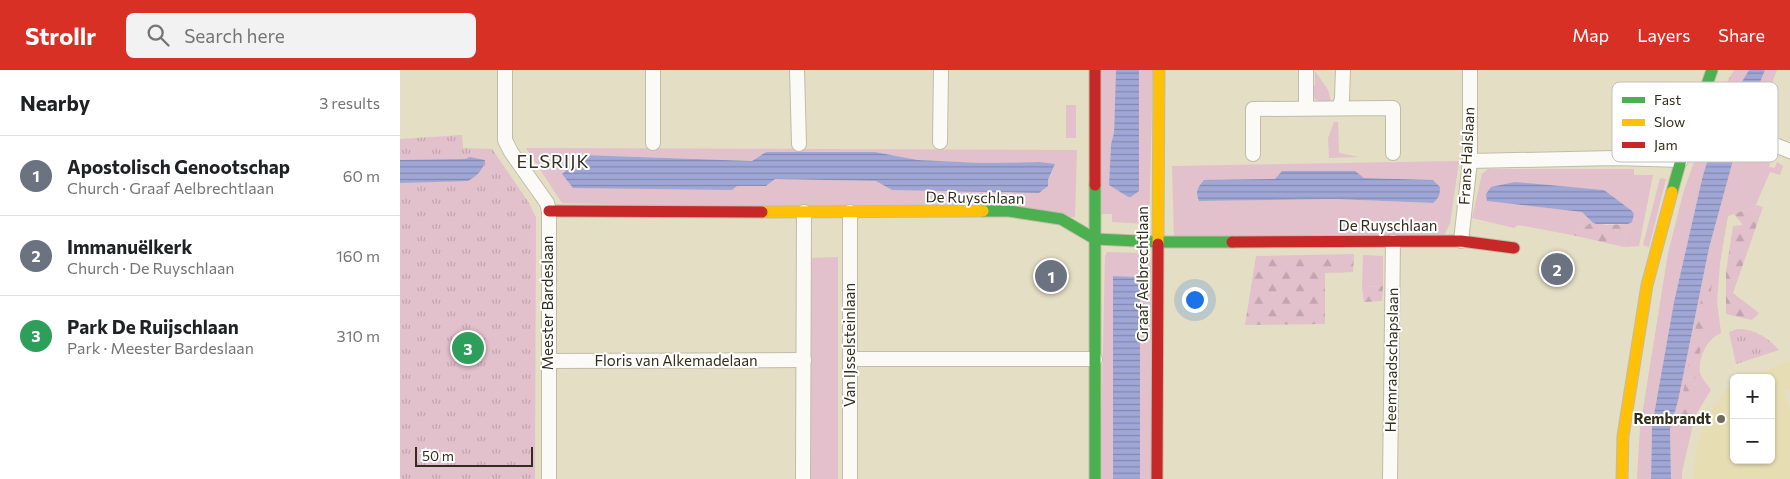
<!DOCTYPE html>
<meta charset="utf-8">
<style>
body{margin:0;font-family:Commissioner,sans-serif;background:#f2f2f2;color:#202124}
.controls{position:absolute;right:15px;bottom:15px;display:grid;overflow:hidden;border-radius:8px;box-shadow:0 1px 4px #0004}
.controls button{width:45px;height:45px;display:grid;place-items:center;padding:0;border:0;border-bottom:1px solid #e0e0e0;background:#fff;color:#202124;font:25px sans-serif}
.scale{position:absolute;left:15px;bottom:12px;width:118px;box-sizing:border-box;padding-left:5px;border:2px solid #322e1b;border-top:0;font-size:14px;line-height:18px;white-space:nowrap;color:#322e1b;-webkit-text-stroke:4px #fff;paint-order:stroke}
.you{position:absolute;left:794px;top:229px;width:18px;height:18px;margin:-12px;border:4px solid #fff;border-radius:50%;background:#1a73e8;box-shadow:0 0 0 8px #1a73e833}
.badge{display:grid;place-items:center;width:32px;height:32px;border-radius:50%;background:#d93025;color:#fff;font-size:16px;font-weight:700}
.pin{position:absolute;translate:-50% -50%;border:2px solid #fff;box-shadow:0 1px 5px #0006}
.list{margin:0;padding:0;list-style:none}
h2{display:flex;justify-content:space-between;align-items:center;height:65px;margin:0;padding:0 20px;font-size:21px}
h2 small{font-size:16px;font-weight:400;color:#757577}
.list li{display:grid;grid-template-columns:32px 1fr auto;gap:15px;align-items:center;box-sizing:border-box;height:80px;padding:0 20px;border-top:1px solid #e0e0e0}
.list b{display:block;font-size:19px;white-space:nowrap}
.list p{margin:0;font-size:16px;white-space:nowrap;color:#757577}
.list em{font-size:16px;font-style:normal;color:#757577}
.icon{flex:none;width:28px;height:28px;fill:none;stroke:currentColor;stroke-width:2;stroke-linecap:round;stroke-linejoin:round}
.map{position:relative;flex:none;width:1390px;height:409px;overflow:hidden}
header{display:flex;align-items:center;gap:30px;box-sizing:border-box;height:70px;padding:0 25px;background:#d93025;color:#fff}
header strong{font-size:24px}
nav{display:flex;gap:28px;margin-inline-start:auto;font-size:18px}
.search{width:350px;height:45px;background:#f2f2f2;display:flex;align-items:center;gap:12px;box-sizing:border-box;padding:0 18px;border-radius:8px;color:#757577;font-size:19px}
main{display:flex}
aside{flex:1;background:#fff}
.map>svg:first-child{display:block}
.built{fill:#e6ddb3}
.green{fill:#e2c0cc;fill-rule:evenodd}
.forest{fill:url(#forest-firs)}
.park{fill:url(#park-tufts)}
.water{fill:url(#water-rules)}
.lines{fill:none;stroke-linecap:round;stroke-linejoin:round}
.street-casing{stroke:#c0bca7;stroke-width:16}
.fast-casing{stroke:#c0bca7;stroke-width:13}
.slow-casing{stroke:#c0bca7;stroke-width:13}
.jam-casing{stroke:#c0bca7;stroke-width:13}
.street{stroke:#fbfaf6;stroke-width:14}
.fast{stroke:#4caf50;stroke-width:11}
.slow{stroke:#ffc107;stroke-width:11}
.jam{stroke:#c62828;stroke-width:11}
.poi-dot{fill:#706c56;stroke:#fff;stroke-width:2}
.labels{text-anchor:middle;stroke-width:4;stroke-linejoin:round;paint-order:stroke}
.street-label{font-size:15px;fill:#322e1b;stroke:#fff}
.poi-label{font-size:15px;font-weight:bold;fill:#322e1b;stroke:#fff;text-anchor:end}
.quarter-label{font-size:18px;letter-spacing:1px;fill:#322e1b;stroke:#fff}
.key{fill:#fff;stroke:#c2c0bb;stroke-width:1}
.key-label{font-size:14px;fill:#322e1b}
</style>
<header>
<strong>Strollr</strong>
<div class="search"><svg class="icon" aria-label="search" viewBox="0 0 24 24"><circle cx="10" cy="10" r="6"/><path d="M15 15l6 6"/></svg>Search here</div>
<nav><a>Map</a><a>Layers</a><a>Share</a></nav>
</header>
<main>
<aside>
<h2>Nearby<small>3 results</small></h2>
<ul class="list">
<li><span class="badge" style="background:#6b7280">1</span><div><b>Apostolisch Genootschap</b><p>Church · Graaf Aelbrechtlaan</p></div><em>60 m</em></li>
<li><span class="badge" style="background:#6b7280">2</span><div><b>Immanuëlkerk</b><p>Church · De Ruyschlaan</p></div><em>160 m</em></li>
<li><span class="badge" style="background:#2e9e5b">3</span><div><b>Park De Ruijschlaan</b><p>Park · Meester Bardeslaan</p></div><em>310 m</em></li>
</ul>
</aside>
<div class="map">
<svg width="1390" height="409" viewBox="0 0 1390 409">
<defs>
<pattern id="forest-firs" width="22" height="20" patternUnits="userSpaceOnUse" patternTransform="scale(1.25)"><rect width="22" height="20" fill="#e2c0cc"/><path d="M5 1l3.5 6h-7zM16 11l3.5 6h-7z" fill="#c2a5af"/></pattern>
<pattern id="park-tufts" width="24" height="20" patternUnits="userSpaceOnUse" patternTransform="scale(1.25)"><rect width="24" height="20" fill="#e2c0cc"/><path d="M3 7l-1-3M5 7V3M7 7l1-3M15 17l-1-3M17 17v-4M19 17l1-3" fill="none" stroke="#c2a5af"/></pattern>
<pattern id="water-rules" width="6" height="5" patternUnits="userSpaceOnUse" patternTransform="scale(1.25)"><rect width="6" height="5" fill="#a0a7d7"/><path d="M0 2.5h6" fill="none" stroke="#8388ae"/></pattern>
</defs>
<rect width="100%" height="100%" fill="#e4dec4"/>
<path class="built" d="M1390 291V319L1383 322 1390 340V409H1293L1296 380 1303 358 1313 337 1327 319 1334 313V390H1371V308H1345Z"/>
<g class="green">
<path d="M701 0H716L714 64 711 74 709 115 728 127H731L739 121V0H753L749 154 712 152V144H700Z"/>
<path d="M1365 0H1377L1357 50 1346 47Z"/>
<path d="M915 1 928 20 931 31C921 33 914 31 909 21L915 15Z"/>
<rect x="666" y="35" width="10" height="33"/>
<path d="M934 52H938L939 83 959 87 929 88 928 68Z"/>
<path d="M1306 59 1317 61 1303 105 1274 232 1252 356 1251 409H1237L1240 358 1268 183 1284 120Z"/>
<path d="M1338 72 1371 87 1369 97 1375 98 1377 92 1383 96 1380 105 1370 102 1354 139 1351 138 1328 146 1320 193 1317 232 1321 263C1307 269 1298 287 1300 303 1301 308 1308 315 1311 320L1295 346 1282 402V409H1271L1270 359 1278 331 1309 178Z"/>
<path d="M126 78 677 80 675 147 162 133ZM366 82H475L518 90 582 93 640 92 655 95 648 110 608 124 600 121 492 120 477 111 375 109 366 116H336L162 104 183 85 352 91Z"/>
<path d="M1059 91 1050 154 1044 165 774 169 772 96ZM964 108 1033 110 1032 133 934 129 799 131 804 110Z"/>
<path d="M1088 99H1234V105H1253L1239 176 1224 177 1228 154 1232 152 1204 120 1183 118 1087 131 1182 142 1192 152 1172 165 1118 155 1114 158 1072 148 1082 104Z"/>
<path d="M1260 108 1266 109 1249 177 1243 175Z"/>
<path d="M707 182 743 183 747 185 748 189 751 190V409H740V207L714 206 713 409H700L705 187Z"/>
<path d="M963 185 983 186V216L962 217Z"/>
<path d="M438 187V409H411V188Z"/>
</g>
<g class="forest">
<path d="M1334 0H1349L1325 40 1317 29Z"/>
<path d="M1356 135 1363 137 1333 223 1359 243 1352 250 1326 244V202L1333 156 1343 155 1334 144 1351 138 1354 139Z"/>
<path d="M1192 152 1207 155 1228 154 1224 177 1172 165Z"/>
<path d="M954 184 953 202 925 203V254L845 255 856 186Z"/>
<path d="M1314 203 1288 349H1278L1306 204Z"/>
<path d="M983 216 982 231 964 232 962 217Z"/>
</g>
<g class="park">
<path d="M62 65 63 78 92 79 129 133 136 147 135 409H0V69Z"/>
<path d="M1337 259C1355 259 1367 267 1379 280L1336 294 1329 262Z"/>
</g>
<g class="water">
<path d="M716 0H739V121L731 127H728L709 115 711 74 714 63Z"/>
<path d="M1349 0H1365L1346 47 1325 40Z"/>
<path d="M1317 61 1338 72 1309 178 1278 331 1270 359 1271 409H1251L1252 356 1274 232 1303 105Z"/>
<path d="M366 82H475L518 90 582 93 640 92 655 94 648 110V116L639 123 492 120 476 111 375 109 366 116H337L332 120 173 118 162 104 183 85 352 91Z"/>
<path d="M70 87 85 90C84 99 76 107 68 111L0 113V90L65 89Z"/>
<path d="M882 101H955L964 108 1033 110 1040 117C1040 125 1039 128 1033 133L934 129 799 131C795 121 798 117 804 110L875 109Z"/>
<path d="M1115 112 1204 120 1232 141 1234 144 1232 152 1228 154H1196L1192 152 1182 142 1087 131 1086 124 1091 117Z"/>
<path d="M713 206 740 207V409H713Z"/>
</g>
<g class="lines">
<g class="street-casing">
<g id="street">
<path d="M105 0V70L111 82 147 133 149 141V409"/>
<path d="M253 0V73"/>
<path d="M397 0 399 74"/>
<path d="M906 0V38"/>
<path d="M939 38 942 29 943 0"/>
<path d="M1297 44 1390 81"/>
<path d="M540 72 541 0"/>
<path d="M853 84V39L993 38V83"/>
<path d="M1070 91 1215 88 1281 90"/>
<path d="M1061 171 1070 91V0"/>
<path d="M450 289H695"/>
<path d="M149 291 404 290"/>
<path d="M403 409 404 142"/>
<path d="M450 409V142"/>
<path d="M990 409 993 172"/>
</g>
</g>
<g class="fast-casing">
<g id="fast">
<path d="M695 115V409"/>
<path d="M1272 122 1281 90 1312 0"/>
<path d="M583 141H609L661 149 695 169 758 172H832"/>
</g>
</g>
<g class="slow-casing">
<g id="slow">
<path d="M362 142 583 141"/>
<path d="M758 174 759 0"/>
<path d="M1222 409 1223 366 1247 215 1272 122"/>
</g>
</g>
<g class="jam-casing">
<g id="jam">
<path d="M695 0V115"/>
<path d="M149 141 362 142"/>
<path d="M832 172 1061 171 1114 178"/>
<path d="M757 409 758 174"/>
</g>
</g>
<use href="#street" class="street"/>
<use href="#fast" class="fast"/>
<use href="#slow" class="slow"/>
<use href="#jam" class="jam"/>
</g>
<circle class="poi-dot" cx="1321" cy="349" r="5"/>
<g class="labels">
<g class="street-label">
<text transform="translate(1067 86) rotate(-87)" y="5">Frans Halslaan</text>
<text transform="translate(575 128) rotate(1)" y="5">De Ruyschlaan</text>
<text x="988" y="161">De Ruyschlaan</text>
<text transform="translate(743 204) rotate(-90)" y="5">Graaf Aelbrechtlaan</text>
<text transform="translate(148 233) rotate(-90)" y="5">Meester Bardeslaan</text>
<text transform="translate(450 275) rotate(-90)" y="5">Van IJsselsteinlaan</text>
<text transform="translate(992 290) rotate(-89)" y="5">Heemraadschapslaan</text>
<text x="276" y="296">Floris van Alkemadelaan</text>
</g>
<g class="poi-label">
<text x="1311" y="354">Rembrandt</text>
</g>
<g class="quarter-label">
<text x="153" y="98">ELSRIJK</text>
</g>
</g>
<rect x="1212" y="12" width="166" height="80" rx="8" class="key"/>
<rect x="1222" y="27" width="23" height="6" fill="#4caf50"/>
<rect x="1222" y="49" width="23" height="7" fill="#ffc107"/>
<rect x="1222" y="72" width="23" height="6" fill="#c62828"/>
<g class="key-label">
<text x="1254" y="35">Fast</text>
<text x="1254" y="57">Slow</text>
<text x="1254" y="80">Jam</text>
</g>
</svg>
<div class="controls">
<button>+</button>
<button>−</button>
</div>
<div class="scale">50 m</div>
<div class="you"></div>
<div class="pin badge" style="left:651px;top:206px;background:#6b7280">1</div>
<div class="pin badge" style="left:1157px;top:199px;background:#6b7280">2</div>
<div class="pin badge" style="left:68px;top:278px;background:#2e9e5b">3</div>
</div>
</main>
